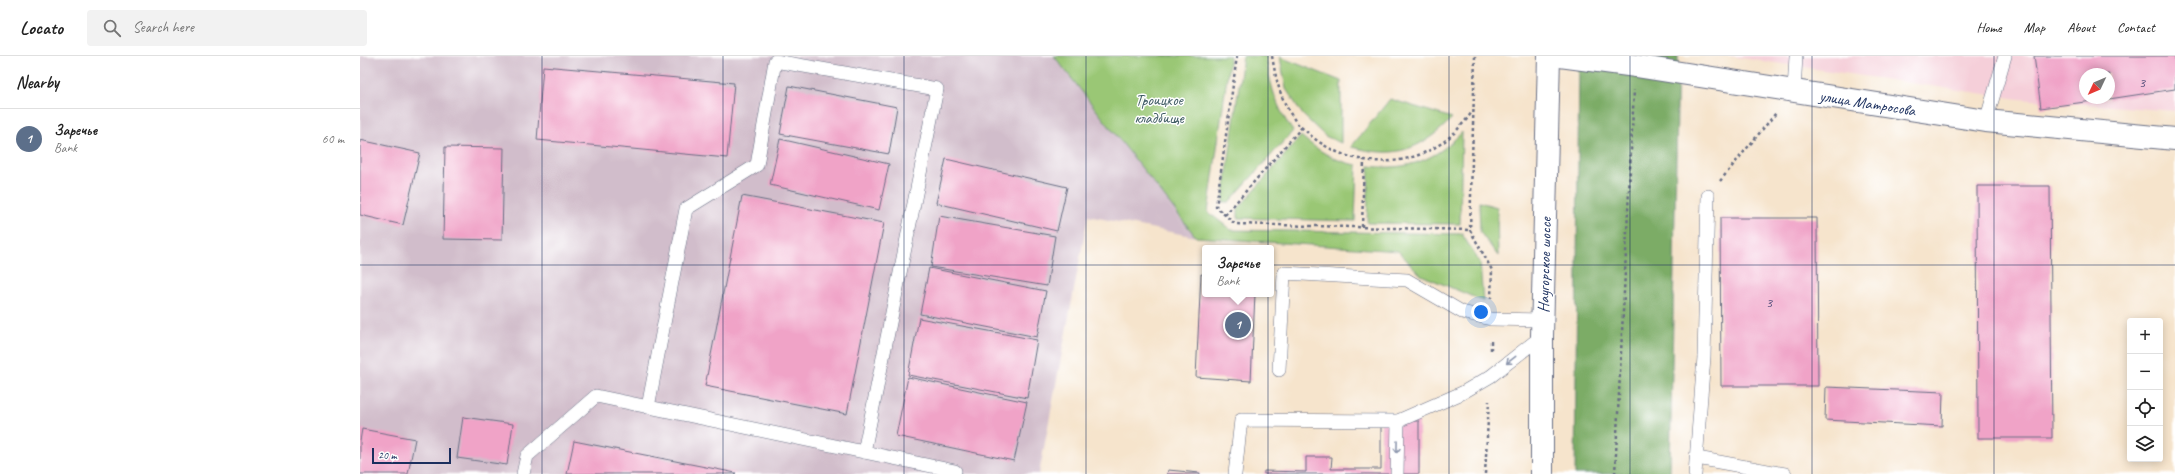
<!DOCTYPE html>
<meta charset="utf-8">
<style>
body{margin:0;font-family:Caveat,sans-serif;background:#f2f2f2;color:#222}
.controls{position:absolute;right:12px;bottom:12px;display:grid;overflow:hidden;border-radius:4px;box-shadow:0 2px 10px #0003}
.controls button{width:36px;height:36px;display:grid;place-items:center;padding:0;border:0;border-bottom:1px solid #e0e0e0;background:#fff;color:#222;font:20px sans-serif}
.compass{position:absolute;left:1719px;top:12px;width:36px;height:36px;border-radius:50%;background:#fff;box-shadow:0 2px 10px #0003;rotate:226deg}
.scale{position:absolute;left:12px;bottom:10px;width:79px;box-sizing:border-box;padding-left:4px;border:2px solid #1b2f5e;border-top:0;font-size:11px;line-height:14px;white-space:nowrap;color:#1b2f5e;-webkit-text-stroke:3px #fff;paint-order:stroke}
.you{position:absolute;left:1121px;top:256px;width:14px;height:14px;margin:-10px;border:3px solid #fff;border-radius:50%;background:#1a73e8;box-shadow:0 0 0 6px #1a73e833}
.badge{display:grid;place-items:center;width:26px;height:26px;border-radius:50%;background:#1a73e8;color:#fff;font-size:13px;font-weight:700}
.pin{position:absolute;translate:-50% -50%;border:2px solid #fff;box-shadow:0 1px 4px #0006}
.popup{position:absolute;left:842px;top:189px;width:72px;height:52px;box-sizing:border-box;display:grid;place-content:center;border-radius:4px;background:#fff;filter:drop-shadow(0 1px 3px #0005);font-size:13px;white-space:nowrap;color:#767676}
.popup b{font-size:15px;color:#222}
.popup::after{content:'';position:absolute;left:50%;top:100%;margin-left:-8px;border:8px solid transparent;border-top-color:#fff}
.list{margin:0;padding:0;list-style:none}
h2{display:flex;justify-content:space-between;align-items:center;height:52px;margin:0;padding:0 16px;font-size:17px}
h2 small{font-size:13px;font-weight:400;color:#767676}
.list li{display:grid;grid-template-columns:26px 1fr auto;gap:12px;align-items:center;box-sizing:border-box;height:60px;padding:0 16px;border-top:1px solid #e0e0e0}
.list b{display:block;font-size:15px;white-space:nowrap}
.list p{margin:0;font-size:13px;white-space:nowrap;color:#767676}
.list em{font-size:13px;font-style:normal;color:#767676}
.icon{flex:none;width:22px;height:22px;fill:none;stroke:currentColor;stroke-width:2;stroke-linecap:round;stroke-linejoin:round}
.map{position:relative;flex:none;width:1815px;height:418px;overflow:hidden}
header{display:flex;align-items:center;gap:24px;box-sizing:border-box;height:56px;padding:0 20px;background:#fff;border-bottom:1px solid #e0e0e0}
header strong{font-size:19px}
nav{display:flex;gap:22px;margin-inline-start:auto;font-size:14px}
.search{width:280px;height:36px;background:#f2f2f2;display:flex;align-items:center;gap:10px;box-sizing:border-box;padding:0 14px;border-radius:4px;color:#767676;font-size:15px}
main{display:flex}
aside{flex:1;background:#fff}
.map>svg:first-child{display:block}
.built{fill:#f5cfd9;fill-rule:evenodd}
.industrial{fill:#d1bdcb}
.green{fill:#9ac775;stroke:#5a7b6a}
.forest{fill:#7bac66;stroke:#4b6e62}
.building{fill:#f0a3c7}
.lines{fill:none;stroke-linecap:round;stroke-linejoin:round}
.service-casing{stroke:#686e84;stroke-width:14}
.minor-casing{stroke:#686e84;stroke-width:24}
.secondary-casing{stroke:#686e84;stroke-width:24}
.path{stroke:#686e84;stroke-width:2.5;stroke-dasharray:3 3;stroke-linecap:butt}
.service{stroke:#fff;stroke-width:13}
.minor{stroke:#fff;stroke-width:22}
.secondary{stroke:#fff;stroke-width:22}
.oneway{stroke:#8d97ae}
.grid{fill:none;stroke:#1b2f5e;stroke-width:1;stroke-opacity:0.55}
.labels{text-anchor:middle;stroke-width:3;stroke-linejoin:round;paint-order:stroke}
.number-label{font-size:14px;fill:#504c78}
.park-label{font-size:16px;fill:#415d65;stroke:#fff}
.street-label{font-size:16px;fill:#1b2f5e;stroke:#fff}
</style>
<header>
<strong>Locato</strong>
<div class="search"><svg class="icon" aria-label="search" viewBox="0 0 24 24"><circle cx="10" cy="10" r="6"/><path d="M15 15l6 6"/></svg>Search here</div>
<nav><a>Home</a><a>Map</a><a>About</a><a>Contact</a></nav>
</header>
<main>
<aside>
<h2>Nearby<small></small></h2>
<ul class="list">
<li><span class="badge" style="background:#5c6f8a">1</span><div><b>Заречье</b><p>Bank</p></div><em>60 m</em></li>
</ul>
</aside>
<div class="map">
<svg width="1815" height="418" viewBox="0 0 1815 418">
<rect width="100%" height="100%" fill="#fff"/>
<filter id="ink" filterUnits="userSpaceOnUse"><feTurbulence type="fractalNoise" baseFrequency=".025" numOctaves="2"/><feDisplacementMap in="SourceGraphic" scale="8" xChannelSelector="R" yChannelSelector="G"/><feConvolveMatrix kernelMatrix="1 2 1 2 8 2 1 2 1" color-interpolation-filters="sRGB"/></filter>
<filter id="wash" filterUnits="userSpaceOnUse"><feTurbulence type="fractalNoise" baseFrequency=".012" numOctaves="4" result="noise"/><feDisplacementMap in="SourceGraphic" scale="16" xChannelSelector="R" yChannelSelector="G"/><feGaussianBlur stdDeviation="0.9" result="paint"/><feColorMatrix in="noise" values="0 0 0 0 0 0 0 0 0 0 0 0 0 0 0 0 0 1.4 0 .05"/><feComposite in="paint" operator="in"/></filter>
<g filter="url(#wash)">
<rect width="100%" height="100%" fill="#f6e4cc"/>
<path class="built" d="M1368 0H1815V55L1659 43ZM1725 18H1749V42H1725Z"/>
<path class="industrial" d="M0 0H694L836 181 728 160 679 418H0Z"/>
<g class="green">
<path d="M694 0H870L848 156 871 174 1102 178 1120 207 1123 245 1061 219 1038 195 836 181Z"/>
<path d="M883 0H906C910 28 916 52 933 75L869 146H863Z"/>
<path d="M920 1 981 25V87L965 80 943 59 926 33Z"/>
<path d="M1030 43 1092 62C1074 82 1049 98 1022 96 1012 96 1001 93 991 91Z"/>
<path d="M1102 76 1100 168 1007 167 1009 110C1047 115 1076 104 1102 76Z"/>
<path d="M941 80C957 94 976 106 997 109L995 165 878 162V153Z"/>
<path d="M1119 146 1137 151 1138 200 1120 176Z"/>
</g>
<path class="forest" d="M1219 0H1318L1310 418H1215Z"/>
<g id="blocks">
<g class="building">
<path d="M1674 0H1815V33L1749 43V18H1725V42L1747 43 1681 52Z"/>
<path d="M183 10 374 27 367 102 177 84Z"/>
<path d="M429 30 537 51 529 98 420 78Z"/>
<path d="M420 83 529 108 519 154 410 129Z"/>
<path d="M0 84 60 97 43 169 0 159Z"/>
<path d="M85 91 144 92 142 184 83 183Z"/>
<path d="M586 103 707 131 697 175 576 147Z"/>
<path d="M1617 130H1690L1692 382H1618Z"/>
<path d="M382 140 524 167 487 358 345 330Z"/>
<path d="M579 160 695 180 687 230 571 211Z"/>
<path d="M1360 162H1457L1458 330H1361Z"/>
<path d="M569 212 686 235 677 281 560 258Z"/>
<path d="M841 218 845 219V238H895L891 325 836 321Z"/>
<path d="M559 262 677 284 667 342 548 319Z"/>
<path d="M548 321 667 346 654 405 536 380Z"/>
<path d="M1466 331 1583 336 1582 370 1465 364Z"/>
<path d="M103 361 153 368 147 409 97 402Z"/>
<path d="M1021 365H1059V418H904V415L946 416V401H972L971 413H1021Z"/>
<path d="M2 373 55 383 48 418H0V385Z"/>
<path d="M214 385 376 417 375 418H207Z"/>
<path d="M808 414 840 417V418H807Z"/>
</g>
</g>
</g>
<g filter="url(#ink)">
<use href="#blocks" fill-opacity="0" stroke="#686e84" stroke-width="1"/>
<g class="lines">
<g class="service-casing">
<g id="service">
<path d="M1434 35 1436 0"/>
<path d="M1626 65 1645 0"/>
<path d="M919 314 924 217 1047 224 1102 256 1131 263 1182 264"/>
<path d="M288 351 326 153 397 109 415 5 577 33 504 396"/>
<path d="M1337 402 1425 418"/>
<path d="M163 418 167 400 236 340 595 415 594 418"/>
<path d="M875 418 881 364 1038 365 1102 337 1131 320 1182 280"/>
<path d="M1037 418 1038 365"/>
<path d="M1335 418 1344 301 1348 140"/>
</g>
</g>
<g class="minor-casing">
<g id="minor">
<path id="s1" d="M1200 0 1276 10 1626 65 1815 83"/>
</g>
</g>
<g class="secondary-casing">
<g id="secondary">
<path id="s2" d="M1182 418V280L1189 0"/>
</g>
</g>
<g class="path">
<path d="M877 0 856 151 875 168 1110 174"/>
<path d="M912 0C916 23 920 43 934 63 937 68 942 72 947 76 988 115 1057 116 1097 74 1102 68 1109 62 1112 55"/>
<path d="M1115 0 1110 174 1132 214 1131 242"/>
<path d="M1360 125 1416 57"/>
<path d="M865 159 942 71"/>
<path d="M1002 171 1004 104"/>
<path d="M1131 294V283"/>
<path d="M1125 418 1129 345"/>
<path d="M1255 418 1274 34"/>
</g>
<use href="#service" class="service"/>
<use href="#minor" class="minor"/>
<use href="#secondary" class="secondary"/>
</g>
<defs><path id="oneway-shaft" d="M-6 0H5M1.5-3L5.5 0L1.5 3" fill="none" stroke-width="1.6" stroke-linecap="round" stroke-linejoin="round"/></defs>
<g class="oneway">
<use href="#oneway-shaft" transform="translate(1151 304) rotate(142)"/>
<use href="#oneway-shaft" transform="translate(1037 391) rotate(91)"/>
</g>
</g>
<path class="grid" d="M182 0V418M363 0V418M544 0V418M726 0V418M908 0V418M1089 0V418M1270 0V418M1452 0V418M1634 0V418M0 209H1815"/>
<g class="labels">
<g class="number-label">
<text x="1782" y="31">3</text>
<text x="1409" y="251">3</text>
</g>
<g class="park-label">
<text x="799" y="49">Троицкое<tspan x="799" dy="18">кладбище</tspan></text>
</g>
<g class="street-label">
<text dy="6" stroke="none"><textPath href="#s1" startOffset="311">улица Матросова</textPath></text>
<text dy="6" stroke="none"><textPath href="#s2" startOffset="209">Наугорское шоссе</textPath></text>
</g>
</g>
</svg>
<div class="controls">
<button>+</button>
<button>−</button>
<button><svg class="icon" aria-label="locate" viewBox="0 0 24 24"><circle cx="12" cy="12" r="6"/><path d="M12 2v4M12 18v4M2 12h4M18 12h4"/></svg></button>
<button><svg class="icon" aria-label="layers" viewBox="0 0 24 24"><path d="M12 4l9 5-9 5-9-5zM3 14l9 5 9-5"/></svg></button>
</div>
<svg class="compass" viewBox="-18 -18 36 36"><path d="M0-13l5 13h-10z" fill="#e53935"/><path d="M0 13l5-13h-10z" fill="#767676"/></svg>
<div class="scale">20 m</div>
<div class="you"></div>
<div class="pin badge" style="left:878px;top:269px;background:#5c6f8a">1</div>
<div class="popup"><b>Заречье</b>Bank</div>
</div>
</main>
